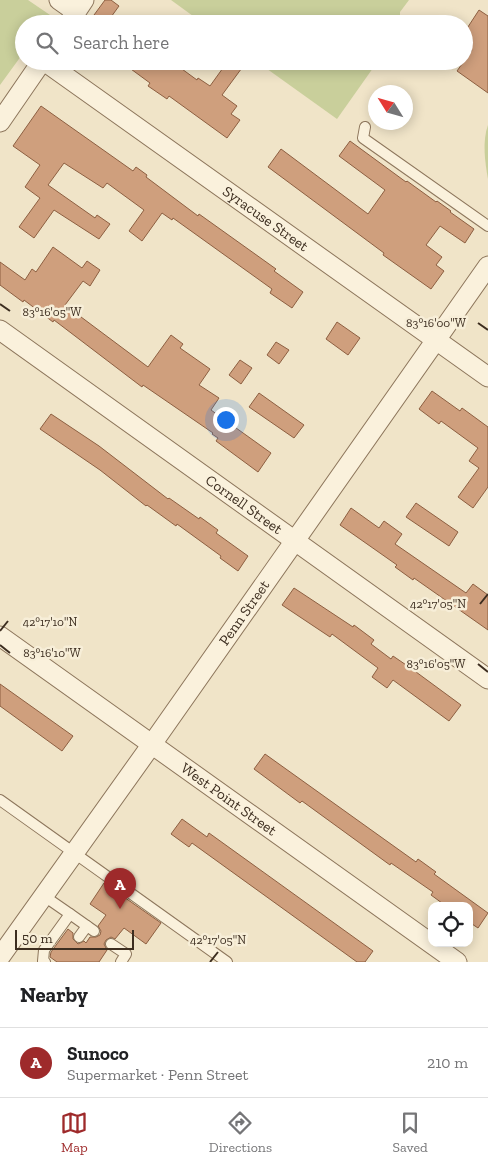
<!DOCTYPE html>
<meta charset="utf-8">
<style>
body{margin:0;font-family:"Zilla Slab",serif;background:#f6f6f6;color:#202124}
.controls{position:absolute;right:15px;bottom:15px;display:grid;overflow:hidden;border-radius:10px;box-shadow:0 2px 12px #0003}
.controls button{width:45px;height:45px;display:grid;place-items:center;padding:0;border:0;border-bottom:1px solid #e0e0e0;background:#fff;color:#202124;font:25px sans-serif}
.compass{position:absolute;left:368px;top:85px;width:45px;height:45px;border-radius:50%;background:#fff;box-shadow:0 2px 12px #0003;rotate:307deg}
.scale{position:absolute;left:15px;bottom:12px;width:119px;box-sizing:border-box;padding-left:5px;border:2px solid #3d2e20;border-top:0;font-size:14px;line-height:18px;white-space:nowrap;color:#3d2e20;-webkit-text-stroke:4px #f7eed8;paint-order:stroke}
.you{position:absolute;left:225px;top:419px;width:18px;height:18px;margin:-12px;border:4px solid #fff;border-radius:50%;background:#1a73e8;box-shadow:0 0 0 8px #1a73e833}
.badge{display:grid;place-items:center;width:32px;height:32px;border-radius:50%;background:#9e2a2b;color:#fff;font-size:16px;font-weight:700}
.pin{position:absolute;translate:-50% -41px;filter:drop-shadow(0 1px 2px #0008)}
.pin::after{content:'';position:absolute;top:26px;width:18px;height:15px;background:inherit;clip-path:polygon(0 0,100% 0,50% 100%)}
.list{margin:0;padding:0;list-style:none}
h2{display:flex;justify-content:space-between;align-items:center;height:65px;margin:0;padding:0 20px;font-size:21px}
h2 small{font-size:16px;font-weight:400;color:#757577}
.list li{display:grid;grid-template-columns:32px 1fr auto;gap:15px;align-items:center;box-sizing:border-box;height:70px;padding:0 20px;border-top:1px solid #e0e0e0}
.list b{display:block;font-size:19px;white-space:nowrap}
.list p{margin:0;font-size:16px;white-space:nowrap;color:#757577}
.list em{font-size:16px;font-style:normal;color:#757577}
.icon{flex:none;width:28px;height:28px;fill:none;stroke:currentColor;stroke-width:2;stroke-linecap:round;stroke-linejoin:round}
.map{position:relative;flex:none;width:488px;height:962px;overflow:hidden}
.search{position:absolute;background:#fff;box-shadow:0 2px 12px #0003;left:15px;right:15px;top:15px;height:55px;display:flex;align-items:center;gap:12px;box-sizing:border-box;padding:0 18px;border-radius:28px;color:#757577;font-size:19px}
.sheet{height:135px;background:#fff}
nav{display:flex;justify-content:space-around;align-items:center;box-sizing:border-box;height:70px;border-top:1px solid #e0e0e0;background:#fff;font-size:14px;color:#757577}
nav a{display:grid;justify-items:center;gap:2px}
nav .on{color:#9e2a2b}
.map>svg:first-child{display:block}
.green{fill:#c9cf9b}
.building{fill:#cf9f7d;stroke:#8d5f41}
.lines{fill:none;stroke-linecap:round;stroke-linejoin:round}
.lane-casing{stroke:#8d765c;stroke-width:12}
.street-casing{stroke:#8d765c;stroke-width:21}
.lane{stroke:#faf1dc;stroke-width:10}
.street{stroke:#faf1dc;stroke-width:19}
.ticks{fill:none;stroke:#3d2e20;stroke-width:2}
.labels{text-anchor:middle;stroke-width:5;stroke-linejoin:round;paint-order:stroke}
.street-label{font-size:15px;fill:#3d2e20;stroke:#f7eed8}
.ticks-label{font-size:12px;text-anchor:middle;fill:#3d2e20;stroke:#f7eed8;stroke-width:5;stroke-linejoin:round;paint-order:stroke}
</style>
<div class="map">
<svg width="488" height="962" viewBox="0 0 488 962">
<rect width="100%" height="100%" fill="#f0e4c8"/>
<g class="green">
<path d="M0 0H28L50 15 44 24H24V52L0 85Z"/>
<path d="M171 0H409L400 12V24H204Z"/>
<path d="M256 61H378L337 119Z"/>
<path d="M488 125V179C485 163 482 141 488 125Z"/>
</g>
<g class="building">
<path d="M105 0H111L119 6 106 24 94 15Z"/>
<path d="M479 10 488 16V93L457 71 472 50 464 45V33Z"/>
<path d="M120 61H171L197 80 198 78 210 86 228 61H247L222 95 237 106 231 114 240 120 227 138 169 96 167 99 148 86 150 83Z"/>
<path d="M41 106 133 171 136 167 147 175 146 177 198 216 199 214 276 269 274 271 303 292 292 308 270 293 272 289 173 218 172 220 162 213 142 241 129 231 144 210 107 183 103 188 64 163 48 185 95 218 97 215 110 224 99 239 54 210 34 238 19 227 40 198 25 187 40 165 13 146Z"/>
<path d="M350 141 406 182 407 181 436 202 437 201 451 211 450 212 474 229 465 243 440 226 426 245 442 257 436 265 444 271 431 289 383 255 384 253 268 167 281 149 368 214 385 190 339 156Z"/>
<path d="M53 247 82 268 87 261 100 270 90 286 83 281 65 305 148 367 171 335 183 344 180 348 210 369 199 385 219 398 211 410 271 453 258 472 216 441 218 438 212 434 213 433 143 385 142 387 54 320 53 322 24 300 23 302 0 285V262L25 280 32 269 36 272Z"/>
<path d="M337 322 360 338 348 355 326 339Z"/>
<path d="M276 342 289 350 279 364 267 355Z"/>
<path d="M240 360 252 368 241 384 229 375Z"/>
<path d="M432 391 460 411 462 408 488 427V487L473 508 458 497 479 468 469 461 478 448 441 421 439 424 419 409Z"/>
<path d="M259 393 304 425 294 438 249 407Z"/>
<path d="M51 414 99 446 168 499 169 498 199 519 200 517 218 530 216 533 248 556 238 571 220 558 221 556 177 524 176 526 147 505 146 506 100 470 40 429Z"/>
<path d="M416 503 458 532 449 546 406 517Z"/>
<path d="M351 508 379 528 384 521 402 534 395 544 466 593 473 584 488 595V630L414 578 413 580 395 567 397 565 340 525Z"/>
<path d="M294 588 353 627 354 625 374 640 371 644 391 659 393 656 412 669 461 705 449 721 393 680 387 688 372 677 378 668 332 634 330 637 282 605Z"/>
<path d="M0 684 73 736 62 751 0 706Z"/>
<path d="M265 754 416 862 418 859 436 872 434 874 488 913 478 928 469 922V906H446L431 895 433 892 391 863 390 865 302 801 300 803 254 769Z"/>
<path d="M182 819 207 837 209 833 373 951 365 962H357L192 843 189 847 171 834Z"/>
<path d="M104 883 161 923 146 944 124 928 115 939 111 937 106 940 104 944 107 950 99 962H57L50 957 51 952 68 929 73 933V939L78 944 84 941 86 943 90 937H96L100 935 101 931 98 926 106 915 90 904Z"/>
</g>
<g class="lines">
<g class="lane-casing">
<g id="lane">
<path d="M365 127 363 138 488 226"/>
<path d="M0 800 227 962"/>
<path d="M44 896 70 914 44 950 43 961 45 962"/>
<path d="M70 914 94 931"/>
<path d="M79 937 87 926"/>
<path d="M111 944 126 954 121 962"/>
</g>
</g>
<g class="street-casing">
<g id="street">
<path d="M59 0 76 12"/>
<path d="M68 24 84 0"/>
<path id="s1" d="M44 61 488 377"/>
<path d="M0 122 42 61"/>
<path id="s2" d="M0 330 488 679"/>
<path id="s3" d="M0 636 457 962"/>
<path id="s4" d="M0 957 152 744 488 266"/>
</g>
</g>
<use href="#lane" class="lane"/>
<use href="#street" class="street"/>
</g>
<path class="ticks" d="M0 304 10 311M478 323 488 330M480 604 488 594M0 631 8 621M0 645 10 653M478 664 488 672M210 962 218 952"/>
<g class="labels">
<g class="street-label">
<text dy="5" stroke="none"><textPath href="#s1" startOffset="272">Syracuse Street</textPath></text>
<text dy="5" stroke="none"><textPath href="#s2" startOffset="300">Cornell Street</textPath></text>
<text dy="5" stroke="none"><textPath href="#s4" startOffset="422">Penn Street</textPath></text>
<text dy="5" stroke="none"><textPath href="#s3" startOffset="281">West Point Street</textPath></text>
</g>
</g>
<g class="ticks-label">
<text x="52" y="316">83°16'05"W</text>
<text x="436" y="327">83°16'00"W</text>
<text x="438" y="608">42°17'05"N</text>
<text x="50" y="626">42°17'10"N</text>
<text x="52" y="657">83°16'10"W</text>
<text x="436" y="668">83°16'05"W</text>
<text x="218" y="944">42°17'05"N</text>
</g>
</svg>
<div class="controls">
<button><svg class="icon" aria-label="locate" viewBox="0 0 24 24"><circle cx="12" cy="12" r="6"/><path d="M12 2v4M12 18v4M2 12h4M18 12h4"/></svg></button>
</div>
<svg class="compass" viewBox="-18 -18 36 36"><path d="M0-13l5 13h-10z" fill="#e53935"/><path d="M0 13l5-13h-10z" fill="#757577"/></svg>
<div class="scale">50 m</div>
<div class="you"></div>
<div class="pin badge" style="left:120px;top:909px">A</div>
<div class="search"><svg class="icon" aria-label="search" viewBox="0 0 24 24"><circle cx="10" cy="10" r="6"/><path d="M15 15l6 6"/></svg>Search here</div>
</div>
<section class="sheet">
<h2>Nearby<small></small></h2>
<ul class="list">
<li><span class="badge">A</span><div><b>Sunoco</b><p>Supermarket · Penn Street</p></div><em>210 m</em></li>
</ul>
</section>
<nav>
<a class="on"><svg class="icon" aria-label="map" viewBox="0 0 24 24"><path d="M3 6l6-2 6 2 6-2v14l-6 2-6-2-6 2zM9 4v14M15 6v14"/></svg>Map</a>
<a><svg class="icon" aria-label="directions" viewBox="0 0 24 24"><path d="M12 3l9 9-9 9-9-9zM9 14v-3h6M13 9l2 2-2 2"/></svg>Directions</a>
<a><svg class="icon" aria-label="saved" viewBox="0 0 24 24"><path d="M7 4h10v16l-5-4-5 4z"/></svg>Saved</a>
</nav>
